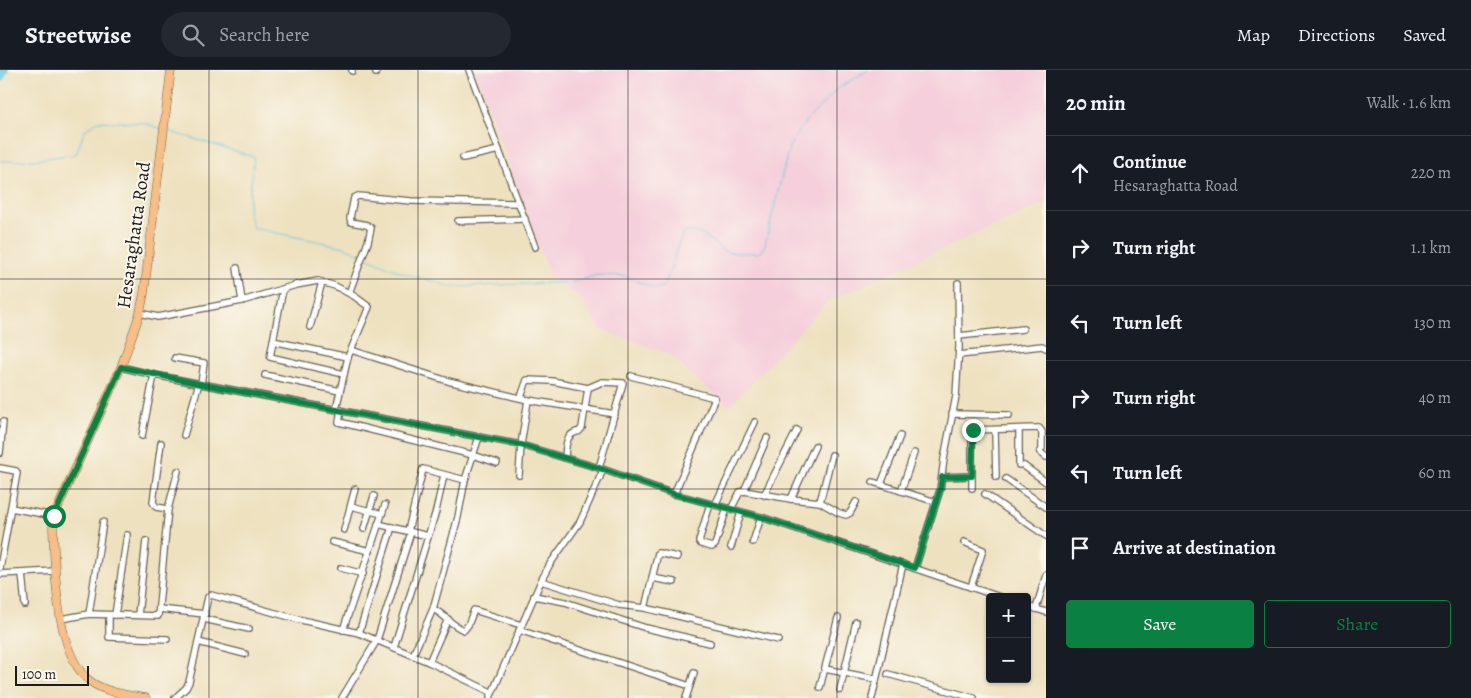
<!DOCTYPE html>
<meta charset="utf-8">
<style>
body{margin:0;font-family:Alegreya,serif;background:#242831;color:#f1f3f6}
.controls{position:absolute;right:15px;bottom:15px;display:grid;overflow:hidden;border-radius:5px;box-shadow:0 1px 4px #0004}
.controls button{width:45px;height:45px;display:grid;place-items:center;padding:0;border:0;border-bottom:1px solid #363941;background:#171b24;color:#f1f3f6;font:25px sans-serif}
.scale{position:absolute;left:15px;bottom:12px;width:74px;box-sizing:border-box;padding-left:5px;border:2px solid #1c1c1c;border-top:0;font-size:14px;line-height:18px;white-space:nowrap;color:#1c1c1c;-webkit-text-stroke:4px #fbf7ec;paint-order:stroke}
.stop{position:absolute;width:15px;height:15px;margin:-11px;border:4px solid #0b8043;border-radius:50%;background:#fff}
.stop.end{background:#0b8043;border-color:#fff;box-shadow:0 1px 5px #0008}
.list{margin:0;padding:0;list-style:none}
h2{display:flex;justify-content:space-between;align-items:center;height:65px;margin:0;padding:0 20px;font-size:21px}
h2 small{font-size:16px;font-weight:400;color:#9ea1a6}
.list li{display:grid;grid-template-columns:32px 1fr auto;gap:15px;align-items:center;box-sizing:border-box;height:75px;padding:0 20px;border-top:1px solid #363941}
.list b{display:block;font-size:19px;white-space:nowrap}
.list p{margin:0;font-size:16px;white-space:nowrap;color:#9ea1a6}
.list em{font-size:16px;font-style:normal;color:#9ea1a6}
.actions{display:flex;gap:10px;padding:15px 20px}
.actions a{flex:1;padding:11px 0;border:1px solid #0b8043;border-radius:5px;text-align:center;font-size:18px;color:#0b8043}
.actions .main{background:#0b8043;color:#fff}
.icon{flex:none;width:28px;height:28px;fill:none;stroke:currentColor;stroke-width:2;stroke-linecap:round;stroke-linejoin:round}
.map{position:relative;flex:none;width:1046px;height:628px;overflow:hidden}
header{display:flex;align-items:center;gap:30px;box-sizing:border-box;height:70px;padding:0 25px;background:#171b24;border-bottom:1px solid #363941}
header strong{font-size:24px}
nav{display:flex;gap:28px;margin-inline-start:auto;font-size:18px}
.search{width:350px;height:45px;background:#242831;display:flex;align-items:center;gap:12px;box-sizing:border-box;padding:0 18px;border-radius:28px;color:#9ea1a6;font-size:19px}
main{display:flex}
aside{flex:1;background:#171b24}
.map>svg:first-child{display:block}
.built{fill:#f5cfdb}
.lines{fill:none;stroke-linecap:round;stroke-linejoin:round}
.stream{stroke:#5ec4dc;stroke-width:1}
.river{stroke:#5ec4dc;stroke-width:9}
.minor-casing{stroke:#666155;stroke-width:8}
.major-casing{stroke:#666155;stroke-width:9}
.minor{stroke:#fff;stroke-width:5.5}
.major{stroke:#f7be87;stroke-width:8}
.route{stroke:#0b8043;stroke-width:6}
.grid{fill:none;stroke:#1c1c1c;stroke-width:1;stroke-opacity:0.55}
.labels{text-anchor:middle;stroke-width:4;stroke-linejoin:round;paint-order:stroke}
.street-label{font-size:19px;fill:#1c1c1c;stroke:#fbf7ec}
</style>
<header>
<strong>Streetwise</strong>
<div class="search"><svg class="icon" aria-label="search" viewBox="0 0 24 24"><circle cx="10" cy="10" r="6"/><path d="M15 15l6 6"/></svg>Search here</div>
<nav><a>Map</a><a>Directions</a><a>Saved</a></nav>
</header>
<main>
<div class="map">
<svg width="1046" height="628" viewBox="0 0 1046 628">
<rect width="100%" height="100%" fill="#fbf7ec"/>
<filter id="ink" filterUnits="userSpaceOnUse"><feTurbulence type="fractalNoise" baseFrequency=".02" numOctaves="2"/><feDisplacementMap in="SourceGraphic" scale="10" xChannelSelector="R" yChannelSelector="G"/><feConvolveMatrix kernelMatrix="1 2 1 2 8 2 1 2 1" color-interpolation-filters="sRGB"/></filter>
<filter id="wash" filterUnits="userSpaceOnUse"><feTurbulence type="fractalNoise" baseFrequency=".0096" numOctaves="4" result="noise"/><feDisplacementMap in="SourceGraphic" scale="20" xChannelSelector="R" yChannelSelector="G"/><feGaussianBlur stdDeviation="1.12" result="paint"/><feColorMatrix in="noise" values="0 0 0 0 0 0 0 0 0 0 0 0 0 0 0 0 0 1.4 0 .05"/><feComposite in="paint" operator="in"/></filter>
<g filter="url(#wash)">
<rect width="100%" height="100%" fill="#eee1c0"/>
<path class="built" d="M475 0H1046V132L828 231 730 336 694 308 671 285 601 259 581 229 550 207Z"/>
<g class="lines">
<g class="stream">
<path d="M168 61 254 87 248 141 253 158 345 177 360 184"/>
<path d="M0 91 33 90 76 84 85 60 98 51 144 53 162 59"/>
<path d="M366 187 400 202 452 217 575 212 597 205 626 206 655 219 664 216C672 199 675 180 683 163 702 157 711 173 724 181 730 184 751 182 759 183L765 175 789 77 806 51 837 19 868 0"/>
</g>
<path class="river" d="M0 8 4 0"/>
</g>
</g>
<g filter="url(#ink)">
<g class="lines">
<g class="minor-casing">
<g id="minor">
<path d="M469 0 535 177"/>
<path d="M352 1V0"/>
<path d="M376 3V0"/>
<path d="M463 88 499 80"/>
<path d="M458 151 525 149"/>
<path d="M237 198 242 231"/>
<path d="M283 219 270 287 344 304"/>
<path d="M349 223 368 172 371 158 367 155 351 152 350 148 354 128 358 126 411 131 519 133"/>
<path d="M140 243 158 247 242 231 296 215 318 211 335 216 354 226 369 237 348 287 336 339"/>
<path d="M310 257 322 212"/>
<path d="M959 266 1023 259"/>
<path d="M273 271 348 287"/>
<path d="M351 280 448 311 528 330 615 344"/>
<path d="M959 285 1042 276 1046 278"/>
<path d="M175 288 204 293 201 314"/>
<path d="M121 297 154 305 521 375 599 398 674 424 761 447 1000 527"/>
<path d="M265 305 340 321"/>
<path d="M631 306 715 328 674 424"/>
<path d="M521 327 527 310 552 311 588 318"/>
<path d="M341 340 339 352 473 385 497 393"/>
<path d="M952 344 1009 345"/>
<path d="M1019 359V395"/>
<path d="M995 360 996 407"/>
<path d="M184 365 199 313"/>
<path d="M142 366 154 305"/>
<path d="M1040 382 1046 387"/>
<path d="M0 383 3 352"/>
<path d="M565 388C566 379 565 367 574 363 582 359 576 365 582 358L588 318 602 312 623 313 599 398"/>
<path d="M1024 396 1046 412"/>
<path d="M0 398 16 401 17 403 0 498"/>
<path d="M519 405 521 375 528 330"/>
<path d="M942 407 972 406"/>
<path d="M1006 409 1046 437"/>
<path d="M873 412 936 432"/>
<path d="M881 414 900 366"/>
<path d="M972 418V360L1039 358 1042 362V378"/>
<path d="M744 421 767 368"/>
<path d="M901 421 914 383"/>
<path d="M985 424 1046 466"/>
<path d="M764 425 797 360"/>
<path d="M791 429 815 376"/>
<path d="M820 432 832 385"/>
<path d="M710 434 699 471 701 474 712 477 715 475 727 438"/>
<path d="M715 435 755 352"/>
<path d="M351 436 382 444"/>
<path d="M11 438 54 446"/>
<path d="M168 439 178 401"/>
<path d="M731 439 740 422 744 421 791 429 820 432 839 443 846 445 850 443 856 432"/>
<path d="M378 454 428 466"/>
<path d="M364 459 374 426"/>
<path d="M344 460 355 419"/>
<path d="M408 461 423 399 465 410 479 367"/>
<path d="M332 472 370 481"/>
<path d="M753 472 761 447"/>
<path d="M964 472 983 480 971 517"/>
<path d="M731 477 741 442"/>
<path d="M341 498 363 504"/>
<path d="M915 498 940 420 944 389 956 326 959 277 958 213"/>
<path d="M22 503 25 535"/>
<path d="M0 504 55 501"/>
<path d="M652 508 674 512"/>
<path d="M541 511 619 535 645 538 778 570"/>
<path d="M534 526 565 532 646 558 710 573"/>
<path d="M1027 536 1046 542"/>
<path d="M645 538 658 483 677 487"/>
<path d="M159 539 205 544"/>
<path d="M433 539 458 447 465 410"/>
<path d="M1036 539 1046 505"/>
<path d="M89 544 103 452"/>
<path d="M109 545V567L167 569"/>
<path d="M115 545 127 465"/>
<path d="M138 545 146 471"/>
<path d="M61 549 89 544 158 546 168 439 156 437 153 432 161 373"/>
<path d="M204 549 249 559"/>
<path d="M343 560 385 435"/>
<path d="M519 560 690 616"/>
<path d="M359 563 392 457"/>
<path d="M198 572 245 584"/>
<path d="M394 577 436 441 444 405"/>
<path d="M413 585 433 539C446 545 450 555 464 560L468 555 474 540 521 555"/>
<path d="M429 592 448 549"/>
<path d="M825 599 876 609"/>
<path d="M888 604 974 628"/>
<path d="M820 617 838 548"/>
<path d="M840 620 856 552"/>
<path d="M175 628 186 618 189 612 208 527 211 525 297 549 359 563 429 592 491 622"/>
<path d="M342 628 377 570 411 462"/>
<path d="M490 628 541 511 550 494 580 452 603 400"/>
<path d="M686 628 694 603"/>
<path d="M872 628 903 494"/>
</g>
</g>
<g class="major-casing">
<path id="major" d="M146 628C128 625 107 623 91 612 55 586 55 499 53 458L54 446 121 297 140 243 144 223 171 0"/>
</g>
<use href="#minor" class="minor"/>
<use href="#major" class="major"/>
</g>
</g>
<g class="lines" filter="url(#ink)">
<path class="route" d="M54 446 121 297 201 314 521 375 599 398 674 424 761 447 915 498 940 420 942 407 972 406 973 360"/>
</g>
<path class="grid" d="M209 0V628M418 0V628M628 0V628M837 0V628M0 209H1046M0 419H1046"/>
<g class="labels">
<g class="street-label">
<text transform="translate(133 165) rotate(-82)" y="7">Hesaraghatta Road</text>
</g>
</g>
</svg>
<div class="controls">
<button>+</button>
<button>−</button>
</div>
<div class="scale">100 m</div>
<div class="stop" style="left:54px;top:446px"></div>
<div class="stop end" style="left:973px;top:360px"></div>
</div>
<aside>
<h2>20 min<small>Walk · 1.6 km</small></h2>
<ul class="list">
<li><svg class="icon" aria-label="ahead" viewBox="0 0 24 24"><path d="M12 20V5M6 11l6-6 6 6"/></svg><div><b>Continue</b><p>Hesaraghatta Road</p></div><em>220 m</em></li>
<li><svg class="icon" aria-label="right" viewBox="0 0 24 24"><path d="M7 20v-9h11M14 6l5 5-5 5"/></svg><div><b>Turn right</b></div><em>1.1 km</em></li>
<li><svg class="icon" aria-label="left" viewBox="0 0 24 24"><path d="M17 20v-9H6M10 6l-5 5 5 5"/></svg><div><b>Turn left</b></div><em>130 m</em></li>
<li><svg class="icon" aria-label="right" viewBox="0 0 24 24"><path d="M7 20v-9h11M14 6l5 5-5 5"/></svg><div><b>Turn right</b></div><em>40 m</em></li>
<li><svg class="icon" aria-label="left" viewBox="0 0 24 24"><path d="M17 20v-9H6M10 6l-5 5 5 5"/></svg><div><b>Turn left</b></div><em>60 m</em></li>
<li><svg class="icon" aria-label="arrive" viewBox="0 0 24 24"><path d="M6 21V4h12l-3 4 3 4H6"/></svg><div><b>Arrive at destination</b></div></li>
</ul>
<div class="actions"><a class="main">Save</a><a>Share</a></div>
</aside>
</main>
